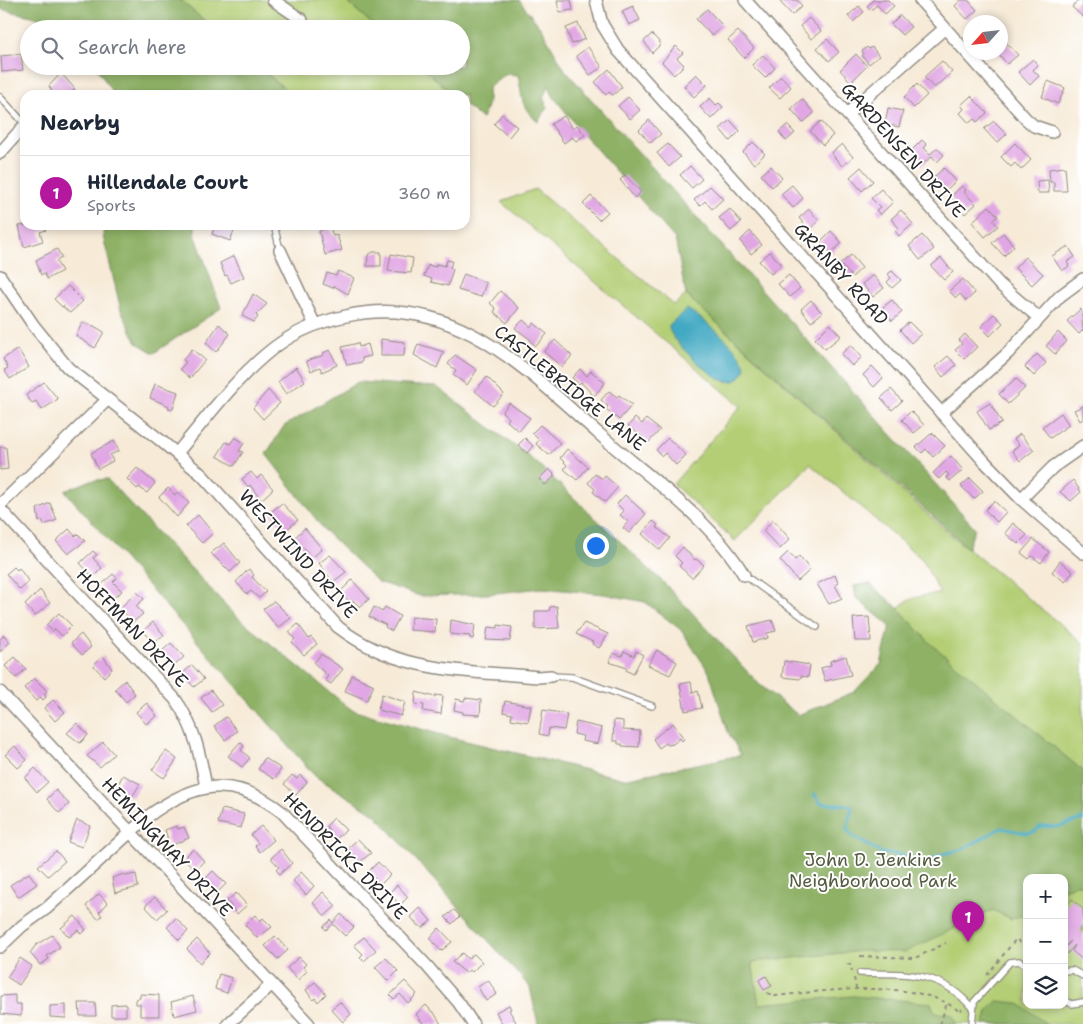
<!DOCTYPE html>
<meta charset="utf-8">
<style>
body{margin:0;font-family:"Shantell Sans",sans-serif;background:#f2f2f3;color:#1f2937}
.controls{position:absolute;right:15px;bottom:15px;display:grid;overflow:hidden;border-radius:10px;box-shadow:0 2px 8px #0003}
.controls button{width:45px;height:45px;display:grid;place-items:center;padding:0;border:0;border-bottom:1px solid #e0e1e3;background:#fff;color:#1f2937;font:25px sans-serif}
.compass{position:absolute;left:963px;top:15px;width:45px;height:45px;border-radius:50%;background:#fff;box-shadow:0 2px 8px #0003;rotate:243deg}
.you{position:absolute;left:595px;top:545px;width:18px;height:18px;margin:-12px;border:4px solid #fff;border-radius:50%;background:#1a73e8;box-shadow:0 0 0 8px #1a73e833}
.badge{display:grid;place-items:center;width:32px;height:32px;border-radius:50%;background:#b5179e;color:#fff;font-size:16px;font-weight:700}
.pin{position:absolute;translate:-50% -41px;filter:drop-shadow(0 1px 2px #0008)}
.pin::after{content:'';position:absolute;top:26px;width:18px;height:15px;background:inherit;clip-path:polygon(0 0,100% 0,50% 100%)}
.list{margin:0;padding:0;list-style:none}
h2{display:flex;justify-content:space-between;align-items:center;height:65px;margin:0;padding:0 20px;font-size:21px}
h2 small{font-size:16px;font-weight:400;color:#747a83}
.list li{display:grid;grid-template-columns:32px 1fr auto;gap:15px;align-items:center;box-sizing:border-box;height:75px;padding:0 20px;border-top:1px solid #e0e1e3}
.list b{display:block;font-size:19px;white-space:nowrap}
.list p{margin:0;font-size:16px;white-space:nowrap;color:#747a83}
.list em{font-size:16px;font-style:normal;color:#747a83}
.icon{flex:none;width:28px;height:28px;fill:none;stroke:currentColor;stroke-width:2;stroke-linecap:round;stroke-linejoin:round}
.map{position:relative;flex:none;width:1083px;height:1024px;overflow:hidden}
.search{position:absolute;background:#fff;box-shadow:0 2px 8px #0003;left:20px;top:20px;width:450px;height:55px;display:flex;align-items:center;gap:12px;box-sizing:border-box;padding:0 18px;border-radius:28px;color:#747a83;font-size:19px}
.panel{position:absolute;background:#fff;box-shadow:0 2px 8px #0003;left:20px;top:90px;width:450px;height:140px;border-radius:15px}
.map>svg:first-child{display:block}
.green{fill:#b3ce74;stroke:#6f7c50;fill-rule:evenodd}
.forest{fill:#8eb166;stroke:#5c6e48}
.water{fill:#42a9c2;stroke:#366a76}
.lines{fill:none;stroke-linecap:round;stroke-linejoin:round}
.stream{stroke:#42a9c2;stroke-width:3}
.building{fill:#e1a7e4}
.lane-casing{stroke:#918b82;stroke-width:8}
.street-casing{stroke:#918b82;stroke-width:14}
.path{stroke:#918b82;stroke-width:2;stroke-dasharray:4 4;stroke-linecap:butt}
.lane{stroke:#fff;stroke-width:5.5}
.street{stroke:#fff;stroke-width:11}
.labels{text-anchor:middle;stroke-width:4;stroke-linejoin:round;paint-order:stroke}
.street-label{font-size:18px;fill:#2b2b2b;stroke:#fff}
.park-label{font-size:18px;fill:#545c41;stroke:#fff}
</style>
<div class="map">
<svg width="1083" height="1024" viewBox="0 0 1083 1024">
<rect width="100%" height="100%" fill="#fff"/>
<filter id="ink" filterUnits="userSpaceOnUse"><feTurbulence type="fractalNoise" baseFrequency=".02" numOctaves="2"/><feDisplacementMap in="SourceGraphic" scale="10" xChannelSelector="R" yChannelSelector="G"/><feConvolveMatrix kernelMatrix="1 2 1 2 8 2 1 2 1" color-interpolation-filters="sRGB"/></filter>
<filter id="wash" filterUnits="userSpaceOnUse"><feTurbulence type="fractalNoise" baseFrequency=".0096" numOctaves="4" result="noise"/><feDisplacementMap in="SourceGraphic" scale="20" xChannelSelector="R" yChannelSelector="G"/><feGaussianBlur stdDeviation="1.12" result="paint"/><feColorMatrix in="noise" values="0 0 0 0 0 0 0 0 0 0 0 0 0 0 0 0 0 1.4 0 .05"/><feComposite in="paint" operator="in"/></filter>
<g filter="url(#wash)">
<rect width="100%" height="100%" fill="#f7ebd8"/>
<g class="green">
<path d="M180 0H345L378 29H214Z"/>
<path d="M258 66H421L454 95H292Z"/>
<path d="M535 189 674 305 686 295 944 529 1083 643V1024H541L530 987 375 814 315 776 93 522 108 510 354 722 457 739 624 779 742 755 861 712 931 645 898 608C911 596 923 595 940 594L922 559 810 464 735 541 673 484 741 406 501 202ZM1027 878H1064V1005H1027Z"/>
</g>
<g class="forest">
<path d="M0 0H180L214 29H52L36 17 0 9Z"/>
<path d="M345 0H519L541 28 565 70 975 528 968 548 686 295 675 239 585 136 553 96 549 85 543 97 547 107 538 122C519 106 523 97 518 75L506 74 488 88V103L482 119 465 105V95H454L421 66H461V29H378Z"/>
<path d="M96 66H258L292 95H114Z"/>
<path d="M104 225H195V234L221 308 154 353 137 343 121 310 103 236Z"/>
<path d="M358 382 437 387 537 463 666 585 760 685 798 715 854 692 881 664 890 626 856 598 854 586 869 583 898 608 931 644 1083 771V884H1076L1064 889V878H1027V918L1020 916 1011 919 993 910 905 952 862 951 752 962 759 1004 853 996 931 1003 935 1013 951 1014 955 1018 956 1024H538L530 987 375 814 315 776 65 491 89 481 107 479 235 615 352 710 457 739 624 779 741 755 728 732 709 672 681 630 645 602 604 594 542 588 487 594 420 596 378 582 325 531 266 454 284 426Z"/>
<path d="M997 1001 1018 1003 1047 1024H983L989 1009Z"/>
</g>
<path class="water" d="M687 309C702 318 748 353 745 371L737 380C732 382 726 382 722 380 709 374 667 339 669 325Z"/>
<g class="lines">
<path class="stream" d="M814 794 821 803C831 805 844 803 852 807L847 830 854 837 881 853 903 855 914 862 925 863 939 855 963 849 1001 828 1026 833 1034 832 1041 826 1057 827 1083 819"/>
</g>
<g id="blocks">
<g class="building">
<path d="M557 0H571L573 10 559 12Z"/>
<path d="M782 0H797L802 6 792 15 780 2Z"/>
<path d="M873 0H888L894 6 885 14 877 5 871 10 867 6Z"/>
<path d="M961 0H968L977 10 967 19 955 6Z"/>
<path d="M1078 0H1083V17L1072 7Z"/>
<path d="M633 6 640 20 629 25 622 11Z"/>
<path d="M859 6 864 12 853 22 848 16Z"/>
<path d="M707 9 723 26 712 36 696 19Z"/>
<path d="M900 15 911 27 902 35 891 24Z"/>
<path d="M809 18 821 31 811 39 800 26Z"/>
<path d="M578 23 585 39 572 44 566 28Z"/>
<path d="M738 31 754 48 744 58 728 40Z"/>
<path d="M652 34 661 44 652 53 644 41Z"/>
<path d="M1002 38 1018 55 1007 64 997 52H1000Z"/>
<path d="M827 39 839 52 829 61 817 48Z"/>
<path d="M676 46 683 53 677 58 684 65 674 75 662 62Z"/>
<path d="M588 47 602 67 590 75 576 56Z"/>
<path d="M867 47 869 49 872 47 879 56 869 64 862 56 864 54 862 51Z"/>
<path d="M21 54 23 70 2 72 1 56Z"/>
<path d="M856 54 867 66 851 82 840 70Z"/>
<path d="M763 55 775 68 765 78 752 65Z"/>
<path d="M1033 59 1038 65 1033 70 1039 76 1030 85 1018 72Z"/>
<path d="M942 61 952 72 934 88 924 77Z"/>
<path d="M609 69 622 87 613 95 609 92 606 95 595 82Z"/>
<path d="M61 73 75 89 68 95H54L49 86Z"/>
<path d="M696 74 707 85 694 97 684 86Z"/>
<path d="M781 76 791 87 780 98 769 88Z"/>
<path d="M1048 81 1065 88 1058 104 1042 97Z"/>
<path d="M917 84 927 95 914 108 904 97Z"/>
<path d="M971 96 987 113 977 122 974 119 969 123 960 113 964 109 961 105Z"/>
<path d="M628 97 640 110 630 119 618 106Z"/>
<path d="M710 98 716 105 719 103 723 107 711 119 700 107Z"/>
<path d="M802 99 814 113 803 123 791 109Z"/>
<path d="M888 108 903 111 899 127 885 124Z"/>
<path d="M502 114 517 127 509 137 494 124Z"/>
<path d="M564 116 573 129 577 125 585 135 576 141 572 137 564 143 551 124Z"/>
<path d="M649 120 661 134 650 143 639 130Z"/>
<path d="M730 120 740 131 730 141 720 129Z"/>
<path d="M821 121 833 135 823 145 810 131Z"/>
<path d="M994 121 1007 134 997 143 984 129Z"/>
<path d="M787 125 795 133 786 141 779 132Z"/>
<path d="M922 140 927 145 924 148 930 154 937 148 944 155 937 162 932 156 922 165 910 152Z"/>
<path d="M753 142 765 154 754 164 743 152Z"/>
<path d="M1015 143 1031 160 1021 170 1015 163 1011 167 1001 157Z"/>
<path d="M668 144 680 157 669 167 657 153Z"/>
<path d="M842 144 853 157 842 166 831 153Z"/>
<path d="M690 166 702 179 692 188 680 175Z"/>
<path d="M771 166 782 178 772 187 761 175Z"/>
<path d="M861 167 873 181 862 191 850 177Z"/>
<path d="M1065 167 1067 191H1054V182H1050L1049 169Z"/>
<path d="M944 168 956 181 946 190 934 177Z"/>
<path d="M625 175 641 192 635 198 620 180Z"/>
<path d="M1048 180 1049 193H1038L1037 181Z"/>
<path d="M792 185 803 198 793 208 781 194Z"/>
<path d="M710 186 723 199 712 209 705 201 700 206 694 200Z"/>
<path d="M962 186 966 190 964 192 976 204 965 214 950 197Z"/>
<path d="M881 189 893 202 880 215 876 210 880 207 871 198Z"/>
<path d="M591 196 608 212 599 220 583 204Z"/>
<path d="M989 206 998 216 993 220 998 226 985 237 972 222Z"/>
<path d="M730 209 741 222 731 231 719 218Z"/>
<path d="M809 209 819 221 809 230 799 218Z"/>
<path d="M901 210 913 224 899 236 895 231 899 228 891 219Z"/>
<path d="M25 225H44L46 230 40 232 43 241 24 247 19 226Z"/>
<path d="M215 225 236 226 230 241 212 234Z"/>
<path d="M330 227 333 236 337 235 342 250 325 255 319 231Z"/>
<path d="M750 231 762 245 751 254 740 241Z"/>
<path d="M831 231 842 243 831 253 821 241Z"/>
<path d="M1003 233 1014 246 1004 256 992 243Z"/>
<path d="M922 235 934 249 920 260 909 246Z"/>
<path d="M1068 246 1075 257 1067 262 1069 266 1062 271 1052 256Z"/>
<path d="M57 249 62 258 56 261 62 271 47 279 44 273 41 275 36 260Z"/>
<path d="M373 252H381V266H367L368 255Z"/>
<path d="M770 252 782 265 771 274 759 261Z"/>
<path d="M391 254 413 258 411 273 388 271Z"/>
<path d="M851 255 862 268 852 277 840 264Z"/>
<path d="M234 256 244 277 231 283 227 275 225 276 220 263Z"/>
<path d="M1025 257 1043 274 1032 285 1015 268Z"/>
<path d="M941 258 953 272 944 280 931 266Z"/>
<path d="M447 260 452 261 450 268 453 269 448 286 431 282 432 279 424 276 428 265 436 267V264L445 266Z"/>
<path d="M338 271 354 278 348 294 334 286 333 288 323 284 327 273 336 276Z"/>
<path d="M892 271 901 280 892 288 887 282 891 278 888 274Z"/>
<path d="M464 274 486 283 481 297 458 290Z"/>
<path d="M789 275 800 288 790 297 778 284Z"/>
<path d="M873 275 884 288 873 297 862 284Z"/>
<path d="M963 279 975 293 966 301 960 294 956 298 949 291Z"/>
<path d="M68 286 83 301 70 313 63 307 64 305 62 307 54 299Z"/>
<path d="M500 291 519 308 507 323 494 312 496 309 490 303Z"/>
<path d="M253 294 267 304 256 315 258 317 254 322 242 316Z"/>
<path d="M811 300 822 313 811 322 801 309Z"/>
<path d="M892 300 902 312 892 321 882 308Z"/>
<path d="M1081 309 1083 330 1079 334 1067 321Z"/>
<path d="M994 314 1003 323 990 336 981 327Z"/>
<path d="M523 320 531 327 534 323 547 334 536 346 530 341 531 340 515 328Z"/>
<path d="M909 322 921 334 911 343 900 330Z"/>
<path d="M82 323 94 326 104 332 95 348 76 336Z"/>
<path d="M219 324 230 334 216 352 206 343Z"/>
<path d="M830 324 841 336 825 349 815 339Z"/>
<path d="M1058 332 1067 341 1055 354 1046 346Z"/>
<path d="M965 334 977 347 964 359 955 350 962 344 959 340Z"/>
<path d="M381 339 405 342 404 356H381Z"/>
<path d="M555 340 572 356 562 367 544 352Z"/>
<path d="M358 343 359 347 368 344 371 356 362 358V362L347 365 342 347Z"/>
<path d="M418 344 444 352 437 368 414 355Z"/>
<path d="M851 345 862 357 852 366 841 354Z"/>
<path d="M18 349 29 367 10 379 4 370 8 368 3 359Z"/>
<path d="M192 349 205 360 190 378 180 369 186 362 183 360Z"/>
<path d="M330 350 337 365 322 372 320 367 311 371 306 361 324 355 323 353Z"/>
<path d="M1037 354 1046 363 1034 376 1025 367Z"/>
<path d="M455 355 477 370 467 385 453 375 456 370 448 364Z"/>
<path d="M948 356 956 365 943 377 935 367Z"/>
<path d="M872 366 883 378 874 387 863 375Z"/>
<path d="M296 367 305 381 286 394 278 382Z"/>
<path d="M580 369 587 376 591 371 605 383 594 396 581 382 579 384 572 378Z"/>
<path d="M487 377 504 394 493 406 475 391Z"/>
<path d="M1016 378 1025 388 1008 404 999 394Z"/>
<path d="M44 382 58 399 42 410 36 401 32 403 26 395Z"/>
<path d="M155 384 178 392 173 409 168 408 169 406 150 398Z"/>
<path d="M891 389 902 401 892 410 881 398Z"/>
<path d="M268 390 280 403 263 419 253 408Z"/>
<path d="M609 391 617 397 619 395 632 405 619 420 606 409 608 406 601 400Z"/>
<path d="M509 403 530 418 519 431 507 421 509 418 502 412Z"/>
<path d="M990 403 1002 423 989 430 977 411Z"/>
<path d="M1083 406V419L1080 421 1074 410Z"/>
<path d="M911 411 924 425 914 433 902 420Z"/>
<path d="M1061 413 1069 425 1050 438 1042 427Z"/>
<path d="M635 418 642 424 646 419 660 430 648 443 643 437 628 426Z"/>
<path d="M540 425 560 443 549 455 536 444 539 440 532 433Z"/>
<path d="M932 433 945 446 933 457 926 449 922 453 916 447Z"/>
<path d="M1020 434 1034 450 1020 461 1012 451 1019 445 1014 439Z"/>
<path d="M235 437 244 443 239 451 243 452 234 466 217 456 226 442 230 444Z"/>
<path d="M525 438 533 446 527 453 518 445Z"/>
<path d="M668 438 686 455 676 465 665 453 662 456 656 450Z"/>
<path d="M114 441 119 451 110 455 113 461 98 469 91 453Z"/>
<path d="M0 447H6L8 469 0 470Z"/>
<path d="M567 449 588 467 577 480 564 469 567 465 560 458Z"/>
<path d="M951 456 963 470 950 481 946 477 949 475 946 472 939 479 933 473Z"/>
<path d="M137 468 155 483 147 493 139 487 137 489 127 479Z"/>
<path d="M549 469 554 474V477L545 485 539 479Z"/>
<path d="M251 472 257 479 261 475 273 489 261 500 250 485 248 487 242 479Z"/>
<path d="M595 474 603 479 605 476 618 487 605 502 593 492 595 489 588 483Z"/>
<path d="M970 478 983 491 974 499 961 486Z"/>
<path d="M1073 480 1081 492 1071 501 1060 492Z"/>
<path d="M168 488 175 495 177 492 189 503 177 517 159 497Z"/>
<path d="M625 495 646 514 629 533 623 528 628 522 620 515 624 511 617 504Z"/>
<path d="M994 501 1006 512 997 522 985 510Z"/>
<path d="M50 503 57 520 44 525 42 520 39 522 37 509Z"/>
<path d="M282 503 298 520 285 531 271 512Z"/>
<path d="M198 515 213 533 202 543 186 526Z"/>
<path d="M773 520 790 539 780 549 763 531Z"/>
<path d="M653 521 658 525 656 527 670 538 660 550 642 534Z"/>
<path d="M1013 523 1027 535 1018 544 1005 533Z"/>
<path d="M305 528 322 549 313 557 293 539Z"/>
<path d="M69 529 75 536 78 534 85 541 68 554 56 541Z"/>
<path d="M1033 539 1049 552 1041 563 1032 556 1029 559 1021 553Z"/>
<path d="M224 543 240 563 230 572 211 553Z"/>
<path d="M683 547 695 560 696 559 704 565 692 578 679 566 682 563 675 556Z"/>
<path d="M93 551 97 555 93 558 102 568 93 577 80 563Z"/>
<path d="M788 552 795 560 799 556 810 570 798 581 780 560Z"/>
<path d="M330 555 346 572 333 582 319 563Z"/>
<path d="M1060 561 1073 572 1065 582 1052 572Z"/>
<path d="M14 567 17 570 19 568 29 582 20 590 6 574Z"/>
<path d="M249 569 254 575 252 577 266 592 259 598 251 591 247 594 236 582Z"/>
<path d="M113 574 117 578 113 582 122 591 112 599 100 586Z"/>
<path d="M835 575 838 583 835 585 842 598 829 604 817 584Z"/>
<path d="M352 580 369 599 360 607 354 601 351 603 340 592Z"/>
<path d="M40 590 50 603 35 616 25 605Z"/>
<path d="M137 592 144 599 136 606 143 614 133 622 120 608Z"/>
<path d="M274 601 291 618 278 628 263 609Z"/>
<path d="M557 606 559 628 535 629V611H549L550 607Z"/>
<path d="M374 607 382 612 385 607 400 616 392 631 385 627 386 625 369 617Z"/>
<path d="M59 613 72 626 62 636 55 629 53 631 46 625Z"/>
<path d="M411 617 436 619 435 632 410 630Z"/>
<path d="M869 617 871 641H855L853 618Z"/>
<path d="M451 620 475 625 473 639 470 638V636L450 634Z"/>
<path d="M772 620 776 631 767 633 768 638 753 642 748 626Z"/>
<path d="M153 622 164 635 154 642 143 631Z"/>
<path d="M584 623 608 634 599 648 592 644 593 642 576 634Z"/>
<path d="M298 624 309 639 311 637 317 644 304 655 292 642 295 639 289 632Z"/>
<path d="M498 625 512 627 510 641 486 640 488 627 498 628Z"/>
<path d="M81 634 91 647 82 655 71 643Z"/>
<path d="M4 635 10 642 0 652V639Z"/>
<path d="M171 643 184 657 174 666 161 652Z"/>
<path d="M657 650 677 662 670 675 648 665Z"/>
<path d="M624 651 634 656 636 651 643 655 633 674 626 670 627 668 609 662 613 653 622 656Z"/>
<path d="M321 654 343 669 331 684 325 680 328 676 314 663Z"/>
<path d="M103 656 112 669 104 677 93 665Z"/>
<path d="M846 656 851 675 825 681 821 668 831 665 830 661Z"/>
<path d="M15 657 26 669 16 678 5 666Z"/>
<path d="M784 661 810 665 808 677 801 676 800 679 782 677Z"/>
<path d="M192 665 204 679 194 687 182 674Z"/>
<path d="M352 675 374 685 367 700 345 691Z"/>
<path d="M34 678 47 691 44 694 46 697 43 700 41 697 36 701 24 688Z"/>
<path d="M125 680 135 694 126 702 115 689Z"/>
<path d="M691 682 693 693 698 691 702 708 685 711 680 684Z"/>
<path d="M211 690 222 705 212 712 201 698Z"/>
<path d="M416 692 435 697V695L443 696 441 714 423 711 424 705 415 704Z"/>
<path d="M382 694 405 702 401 716 378 710Z"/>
<path d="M465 698 481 700 480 715 463 714V712L454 710 456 699 464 701Z"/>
<path d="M53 700 65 712 55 721 44 708Z"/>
<path d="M505 701 531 706 528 722 511 719 512 714 503 712Z"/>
<path d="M147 703 157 716 146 724 136 712Z"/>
<path d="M543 710 567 714 564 730 549 728 548 736 539 734Z"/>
<path d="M226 717 237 731 225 740 214 726Z"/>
<path d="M614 720 623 721V730L640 731 639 747 622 746V744H618V741H613Z"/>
<path d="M576 722 602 728 598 744 582 741 583 736 574 734Z"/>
<path d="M77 723 88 735 80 743 67 733Z"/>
<path d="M673 723 684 739 682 741 680 738 673 744 668 745 666 743 659 748 653 739Z"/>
<path d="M103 742 114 754 100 767 87 756Z"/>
<path d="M240 742 244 746 241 750 250 758 242 767 228 756Z"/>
<path d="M15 746 27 760 18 768 5 755Z"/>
<path d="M166 751 177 759 164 778 152 770Z"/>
<path d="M265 758 281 769 274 779 258 769Z"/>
<path d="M35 768 48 782 37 792 25 778Z"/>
<path d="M123 775 140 784 132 797 116 788Z"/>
<path d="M292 775 297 779 300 775 307 782 296 795 284 784Z"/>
<path d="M56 790 69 804 59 813 47 799Z"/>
<path d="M222 809 244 814 241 828 218 823Z"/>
<path d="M334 818 346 830 336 839 326 826Z"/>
<path d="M77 820 90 826 82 847 68 842Z"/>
<path d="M176 826 178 829 184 827 189 838 170 846 165 830Z"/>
<path d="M261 826 274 840 260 852 255 846 258 843 251 835Z"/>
<path d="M358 839 371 853 360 862 348 848Z"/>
<path d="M193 849 204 861 195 870 184 858Z"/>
<path d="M281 849 292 863 280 874 276 870 279 867 271 858Z"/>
<path d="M56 851 65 861 48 876 38 866Z"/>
<path d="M378 862 390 875 380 885 368 872Z"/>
<path d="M213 871 226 884 216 894 203 881Z"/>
<path d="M301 872 314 886 306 895 293 881Z"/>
<path d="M29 873 37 884 18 897 10 885Z"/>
<path d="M124 874 125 876 136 874 138 887 115 893 112 878Z"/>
<path d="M397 885 408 897 400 905 389 893Z"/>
<path d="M323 892 336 906 325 916 313 903Z"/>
<path d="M236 893 247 905 237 914 227 901Z"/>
<path d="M99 894 108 903 99 912 102 916 98 919 86 906Z"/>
<path d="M155 897 167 910 157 919 145 906Z"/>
<path d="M1072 899 1083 909V925L1079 930 1083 934V960L1072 951 1075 945 1064 957V949L1071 941 1064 947V908Z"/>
<path d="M420 908 431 921 422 928 419 925 418 926 411 917Z"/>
<path d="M454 910 460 916 452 924 445 917Z"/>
<path d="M341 914 354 927 345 936 333 924 326 930 323 927 331 920 333 923Z"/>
<path d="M255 915 260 921 263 918 272 927 257 938 245 925Z"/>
<path d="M75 916 86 930 81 934 78 930 69 937 61 928Z"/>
<path d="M176 918 188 931 179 940 167 927Z"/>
<path d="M439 928 452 942 441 951 430 938Z"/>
<path d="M52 935 60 947 47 956 49 959 40 965 30 953 36 945Z"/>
<path d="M275 936 288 950 278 959 265 946Z"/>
<path d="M364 937 376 950 364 961 360 957 363 954 354 945Z"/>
<path d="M197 939 210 953 200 963 187 949Z"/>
<path d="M462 953 468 959 474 954 482 962 472 972 469 970 466 973 452 962Z"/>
<path d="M299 957 306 964 303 967 307 971 298 980 287 968Z"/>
<path d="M20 958 32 966 19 985 7 977Z"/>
<path d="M386 958 398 971 388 981 375 967Z"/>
<path d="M219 974 232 978 227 993 215 989Z"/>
<path d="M766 976 772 986 764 990 759 980Z"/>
<path d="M488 980 497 994 486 1001 478 987Z"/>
<path d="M405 981 417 994 408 1003 400 994 394 999 390 995Z"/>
<path d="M315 982 326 994 318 1002 315 998 313 1000 306 990Z"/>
<path d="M140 994 159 995V1016H140V1004H136V999L140 998Z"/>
<path d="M15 995V1004H21V1016L1 1014V996Z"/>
<path d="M193 996 197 1010 174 1016 171 1002Z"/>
<path d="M340 1002 351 1014 343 1022 331 1009Z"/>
<path d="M79 1003H95L96 1016H80Z"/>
<path d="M126 1004V1016H111V1005Z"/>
<path d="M66 1005V1018L50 1017V1006Z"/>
<path d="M426 1005 432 1012 433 1011 441 1024H421L423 1023 416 1014Z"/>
<path d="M509 1005 511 1009 509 1010 517 1024H502L496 1012Z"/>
</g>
</g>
</g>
<g filter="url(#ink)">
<use href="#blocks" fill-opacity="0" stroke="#918b82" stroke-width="1"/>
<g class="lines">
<g class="lane-casing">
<g id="lane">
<path d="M0 97 25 124"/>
<path d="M274 225 280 250"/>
<path d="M744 575 817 627"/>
<path d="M551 676 572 677 652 706"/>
<path d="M1064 971 1072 970 1083 976"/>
<path d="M860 973C905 974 941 970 972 1008"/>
<path d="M1064 1000 1072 1004 1083 1002"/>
<path d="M972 1024 974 1002 1010 962 1019 961 1027 967"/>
</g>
</g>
<g class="street-casing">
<g id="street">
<path d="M273 0 302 20"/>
<path d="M596 0 602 24 618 50 985 462 1021 499 1083 553"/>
<path d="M745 0 999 284 1039 318"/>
<path d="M920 0 1026 119 1034 126 1052 132"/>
<path d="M847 114 945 28"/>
<path d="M0 153 25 125"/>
<path d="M280 250 315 325"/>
<path d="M0 276 34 326 68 368 160 440 202 475 338 627C399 674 465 670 538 677L551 676"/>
<path d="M941 413 1008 353 1060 296 1083 279"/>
<path d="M177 453C205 420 232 383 265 355 288 335 317 322 346 316 453 292 525 369 598 433 647 476 711 519 744 575"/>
<path d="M1021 499 1053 467 1083 446"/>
<path d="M0 505 107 400"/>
<path d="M0 509 175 699C195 727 200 755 206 787"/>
<path d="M0 692 309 1024"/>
<path d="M0 947 22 926 47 908 147 817C194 782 233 774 282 812L427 966 459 1003 473 1024"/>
<path d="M228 1024 271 985"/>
</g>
</g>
<g class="path">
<path d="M860 956 915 958 946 943"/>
<path d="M847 964 851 965 852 971"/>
<path d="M987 975 1016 939 1027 948"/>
<path d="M854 978 856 988"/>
<path d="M767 993 775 996C824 991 920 977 960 1012L962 1009"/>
<path d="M940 1024 947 1003"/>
</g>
<use href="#lane" class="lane"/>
<use href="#street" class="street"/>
</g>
</g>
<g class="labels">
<g class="street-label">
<text transform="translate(903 150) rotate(48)" y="6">GARDENSEN DRIVE</text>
<text transform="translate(841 274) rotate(48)" y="6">GRANBY ROAD</text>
<text transform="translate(570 388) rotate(39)" y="6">CASTLEBRIDGE LANE</text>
<text transform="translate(298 554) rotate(48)" y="6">WESTWIND DRIVE</text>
<text transform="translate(132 628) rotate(47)" y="6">HOFFMAN DRIVE</text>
<text transform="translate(167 847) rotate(47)" y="6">HEMINGWAY DRIVE</text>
<text transform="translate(345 856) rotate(46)" y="6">HENDRICKS DRIVE</text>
</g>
<g class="park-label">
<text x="873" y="866">John D. Jenkins<tspan x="873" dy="21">Neighborhood Park</tspan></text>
</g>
</g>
</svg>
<div class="controls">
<button>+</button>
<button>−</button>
<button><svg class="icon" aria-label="layers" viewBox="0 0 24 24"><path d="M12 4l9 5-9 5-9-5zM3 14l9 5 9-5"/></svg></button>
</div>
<svg class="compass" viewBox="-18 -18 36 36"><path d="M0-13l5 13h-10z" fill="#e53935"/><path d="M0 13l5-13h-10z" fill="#747a83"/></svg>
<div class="you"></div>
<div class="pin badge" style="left:968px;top:942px">1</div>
<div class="search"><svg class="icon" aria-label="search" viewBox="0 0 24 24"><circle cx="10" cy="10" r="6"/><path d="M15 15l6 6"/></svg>Search here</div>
<section class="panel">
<h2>Nearby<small></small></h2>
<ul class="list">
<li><span class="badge">1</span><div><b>Hillendale Court</b><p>Sports</p></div><em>360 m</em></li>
</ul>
</section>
</div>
